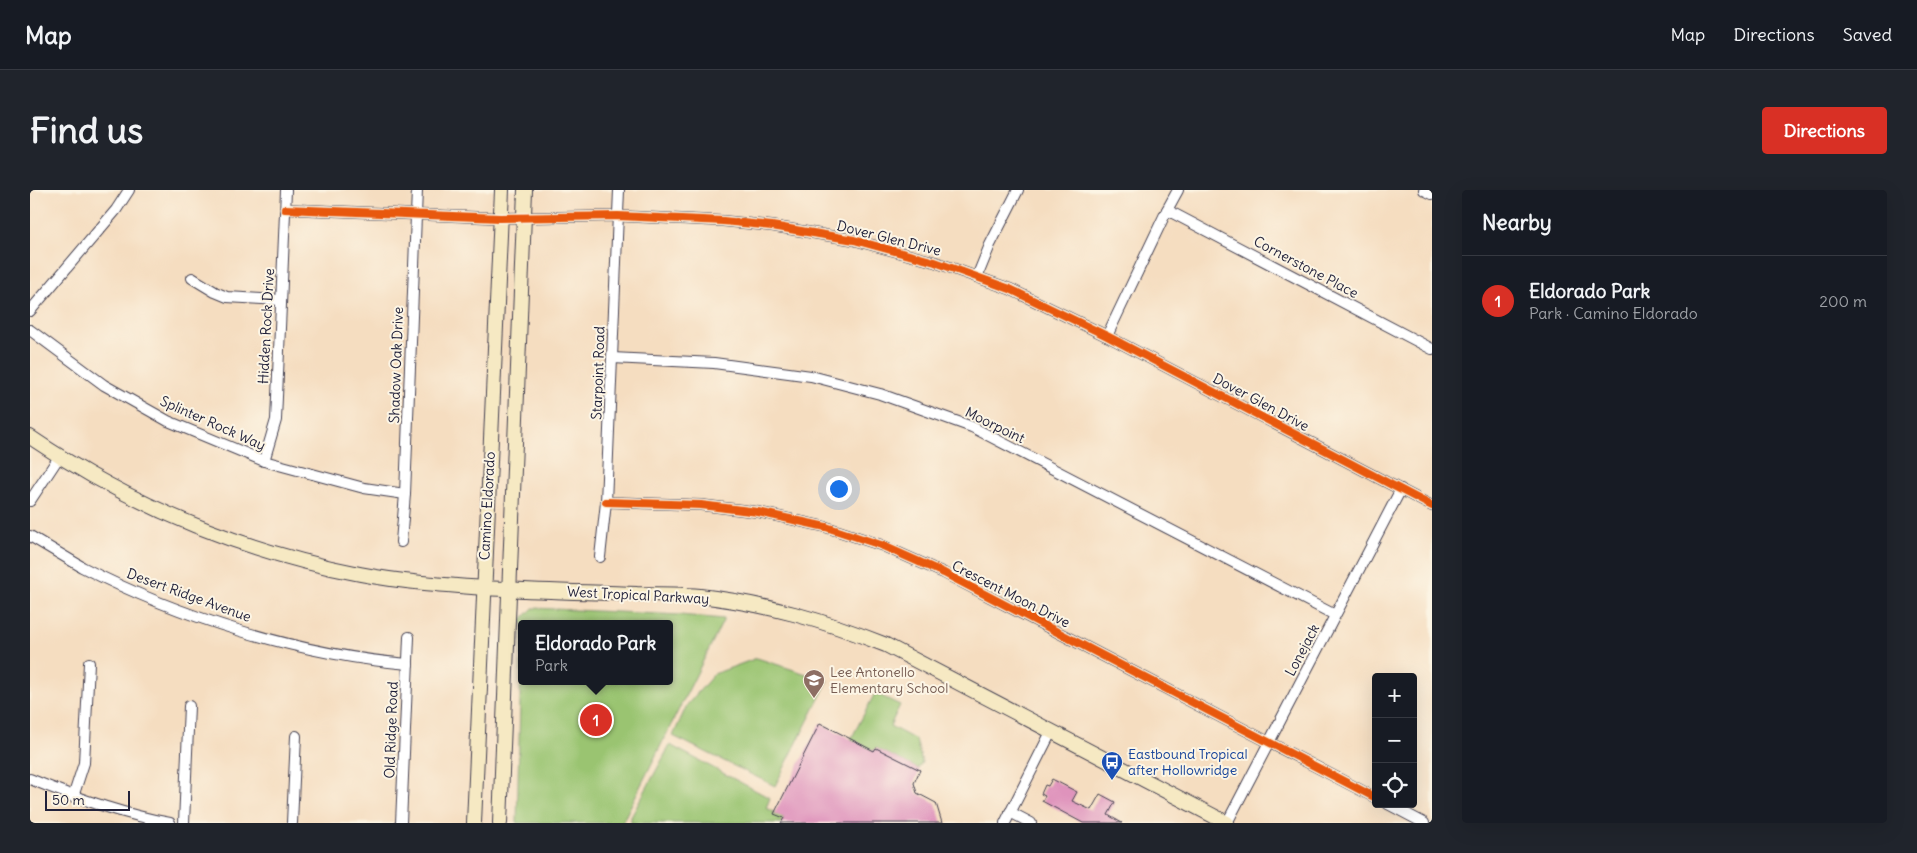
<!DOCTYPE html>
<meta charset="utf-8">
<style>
body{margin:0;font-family:Delius,sans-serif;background:#20242c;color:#f1f3f6}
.controls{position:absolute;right:15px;bottom:15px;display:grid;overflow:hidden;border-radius:5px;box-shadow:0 5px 20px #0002}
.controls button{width:45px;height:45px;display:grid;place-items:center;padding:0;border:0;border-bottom:1px solid #363941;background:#171b24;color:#f1f3f6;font:25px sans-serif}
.scale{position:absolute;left:15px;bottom:12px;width:85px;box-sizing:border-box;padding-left:5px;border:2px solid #22223b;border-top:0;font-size:14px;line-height:18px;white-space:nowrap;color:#22223b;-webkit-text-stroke:4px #fcf5e5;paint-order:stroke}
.you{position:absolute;left:808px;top:298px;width:18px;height:18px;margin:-12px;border:4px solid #fff;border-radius:50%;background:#1a73e8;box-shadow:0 0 0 8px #1a73e833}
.badge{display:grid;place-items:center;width:32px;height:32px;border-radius:50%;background:#d93025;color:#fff;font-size:16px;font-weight:700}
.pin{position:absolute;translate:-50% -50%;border:2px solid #fff;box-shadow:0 1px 5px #0006}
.popup{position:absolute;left:488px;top:430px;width:155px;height:65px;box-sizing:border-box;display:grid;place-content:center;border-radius:5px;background:#171b24;filter:drop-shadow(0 1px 4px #0005);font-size:16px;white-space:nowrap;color:#9ea1a6}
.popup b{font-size:19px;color:#f1f3f6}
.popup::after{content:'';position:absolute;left:50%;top:100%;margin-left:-10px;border:10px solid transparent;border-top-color:#171b24}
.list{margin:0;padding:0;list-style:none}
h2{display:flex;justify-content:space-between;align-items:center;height:65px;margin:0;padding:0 20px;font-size:21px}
h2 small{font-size:16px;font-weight:400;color:#9ea1a6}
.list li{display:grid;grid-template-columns:32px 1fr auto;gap:15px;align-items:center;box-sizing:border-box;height:90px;padding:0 20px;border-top:1px solid #363941}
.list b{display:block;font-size:19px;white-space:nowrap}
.list p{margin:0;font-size:16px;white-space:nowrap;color:#9ea1a6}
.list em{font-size:16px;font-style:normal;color:#9ea1a6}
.icon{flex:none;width:28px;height:28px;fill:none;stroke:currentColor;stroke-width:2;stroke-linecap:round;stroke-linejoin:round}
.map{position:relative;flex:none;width:1402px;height:633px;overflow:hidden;border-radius:5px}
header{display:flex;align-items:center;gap:30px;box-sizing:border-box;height:70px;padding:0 25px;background:#171b24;border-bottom:1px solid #363941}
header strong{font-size:24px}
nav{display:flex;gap:28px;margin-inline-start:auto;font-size:18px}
.intro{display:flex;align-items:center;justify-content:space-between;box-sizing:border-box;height:120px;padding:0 30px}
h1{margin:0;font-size:35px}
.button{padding:12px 22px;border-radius:5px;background:#d93025;color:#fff;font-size:18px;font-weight:700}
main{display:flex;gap:30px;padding:0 30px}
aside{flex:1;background:#171b24;border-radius:5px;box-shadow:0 5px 20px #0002}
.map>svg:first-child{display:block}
.green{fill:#9ac471;stroke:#5e7356;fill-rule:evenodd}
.building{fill:#df93bc}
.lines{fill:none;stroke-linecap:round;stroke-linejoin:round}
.street-casing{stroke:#423e4f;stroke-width:12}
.secondary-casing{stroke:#423e4f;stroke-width:16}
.street{stroke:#fff;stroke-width:10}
.secondary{stroke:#f6e9c3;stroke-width:14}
.cycleway-casing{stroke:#fcf5e5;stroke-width:11}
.cycleway{stroke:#e8590c;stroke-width:8}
.labels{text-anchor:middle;stroke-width:4;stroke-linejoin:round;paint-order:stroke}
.street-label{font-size:14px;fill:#22223b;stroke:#fcf5e5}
.education-label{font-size:14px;fill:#785e54;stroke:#fcf5e5;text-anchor:start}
.transit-label{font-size:14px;fill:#164399;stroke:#fcf5e5;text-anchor:start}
</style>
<header>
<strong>Map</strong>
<nav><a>Map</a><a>Directions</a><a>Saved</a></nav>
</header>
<div class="intro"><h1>Find us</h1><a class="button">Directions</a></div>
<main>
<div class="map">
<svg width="1402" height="633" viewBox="0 0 1402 633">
<rect width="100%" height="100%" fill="#fcf5e5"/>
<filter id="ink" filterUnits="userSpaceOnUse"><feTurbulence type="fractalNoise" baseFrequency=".02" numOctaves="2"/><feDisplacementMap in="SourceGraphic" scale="10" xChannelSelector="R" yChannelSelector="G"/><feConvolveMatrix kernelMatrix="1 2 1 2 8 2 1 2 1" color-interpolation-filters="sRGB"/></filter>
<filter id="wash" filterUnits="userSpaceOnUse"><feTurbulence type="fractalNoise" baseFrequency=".0096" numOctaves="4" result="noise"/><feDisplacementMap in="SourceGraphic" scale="20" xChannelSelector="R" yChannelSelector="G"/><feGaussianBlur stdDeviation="1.12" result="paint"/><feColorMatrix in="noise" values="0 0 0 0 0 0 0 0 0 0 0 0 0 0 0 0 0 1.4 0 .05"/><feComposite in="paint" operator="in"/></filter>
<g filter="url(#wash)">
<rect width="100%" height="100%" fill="#f5ddc0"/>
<g class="green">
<path d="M503 418 650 425 694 429 592 633H487L492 429ZM492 434H640V491H492Z"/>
<path d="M727 468 798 491 745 596 643 546 657 515 684 484Z"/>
<path d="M845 503 870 515 860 536 886 550 892 572 888 579 846 558 844 561 821 549Z"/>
<path d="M640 555 740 608 736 618 754 628 751 633H601V627Z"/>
</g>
<g id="blocks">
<g class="building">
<path d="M790 533 844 561 846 558 890 580 884 593 887 603 906 613 912 633H751L754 628 744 624Z"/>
<path d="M1022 589 1047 602 1042 611 1061 620 1070 604 1085 612 1078 625 1092 633H1053L1012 611 1015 606 1011 604 1015 595 1018 596Z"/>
</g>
</g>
</g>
<g filter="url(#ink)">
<use href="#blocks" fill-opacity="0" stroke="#423e4f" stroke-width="1"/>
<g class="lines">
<g class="street-casing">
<g id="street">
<path d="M1394 0 1402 4"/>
<path d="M255 19 470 28 588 26 693 31 742 36 824 50 905 72 980 99 1077 146 1402 316"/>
<path d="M1137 20 1402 159"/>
<path d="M947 87 960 55 988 0"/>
<path d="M162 88 185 102 197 107 251 110"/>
<path d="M0 121 86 20 99 0"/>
<path d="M0 140 74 195 138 231 234 271 334 298 375 304"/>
<path d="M1077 146 1137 20 1148 0"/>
<path d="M582 168 684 173 781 186 850 204 942 237 1305 425"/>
<path d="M234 271 246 230 256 0"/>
<path d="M0 311 29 267"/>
<path d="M576 312 671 315 728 322 796 337 851 355 914 383 1346 608"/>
<path d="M0 346C17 356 35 367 52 377 149 427 269 465 378 474"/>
<path d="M371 352 375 304 387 0"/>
<path d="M570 367 576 312 589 0"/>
<path d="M0 589C46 608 91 624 140 633"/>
<path d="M43 607 54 573 59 473"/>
<path d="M1358 614 1394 633"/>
<path d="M980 622 1001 633"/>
<path d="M154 633 159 516"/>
<path d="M262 633 266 546"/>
<path d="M371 633 379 447"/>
<path d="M975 633 1021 542"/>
<path d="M1197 633 1371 299"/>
</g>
</g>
<g class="secondary-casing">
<g id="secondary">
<path d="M0 247C100 315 211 361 330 384 371 392 413 395 455 398 505 401 556 402 607 404 628 404 649 404 670 406 737 414 793 430 856 455L1197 633"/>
<path d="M444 633 472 0"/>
<path d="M470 633 495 0"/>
</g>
</g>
<use href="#street" class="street"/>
<use href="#secondary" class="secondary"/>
<g class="cycleway-casing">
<g id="cycleway">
<path d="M255 19 470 28 588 26 693 31 742 36 824 50 905 72 980 99 1077 146 1402 316"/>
<path d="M576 312 671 315 728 322 796 337 851 355 914 383 1346 608"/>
</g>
</g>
<use href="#cycleway" class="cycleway"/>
</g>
</g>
<defs>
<g id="school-pin" transform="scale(1.125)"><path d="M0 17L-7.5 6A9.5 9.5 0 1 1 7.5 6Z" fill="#8d6e63" stroke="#fcf5e5"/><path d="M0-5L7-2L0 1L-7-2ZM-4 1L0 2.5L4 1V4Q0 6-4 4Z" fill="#fff"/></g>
<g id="bus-pin" transform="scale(1.125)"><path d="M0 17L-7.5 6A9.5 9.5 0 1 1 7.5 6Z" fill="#1a4fb4" stroke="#fcf5e5"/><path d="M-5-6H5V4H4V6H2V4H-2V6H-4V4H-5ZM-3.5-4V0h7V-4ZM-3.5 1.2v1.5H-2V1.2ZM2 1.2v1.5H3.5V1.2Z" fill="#fff"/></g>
</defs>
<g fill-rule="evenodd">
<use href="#school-pin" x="784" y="490"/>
<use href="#bus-pin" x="1082" y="572"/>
</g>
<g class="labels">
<g class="street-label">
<text transform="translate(859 48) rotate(14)" y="5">Dover Glen Drive</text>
<text transform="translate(1276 77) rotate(28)" y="5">Cornerstone Place</text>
<text transform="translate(236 136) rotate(-87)" y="5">Hidden Rock Drive</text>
<text transform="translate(366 175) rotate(-88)" y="5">Shadow Oak Drive</text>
<text transform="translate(568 183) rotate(-88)" y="5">Starpoint Road</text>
<text transform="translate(1231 212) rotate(28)" y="5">Dover Glen Drive</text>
<text transform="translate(183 233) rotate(24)" y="5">Splinter Rock Way</text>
<text transform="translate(965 235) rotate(26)" y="5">Moorpoint</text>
<text transform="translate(457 316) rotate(-87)" y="5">Camino Eldorado</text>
<text transform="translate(981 404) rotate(27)" y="5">Crescent Moon Drive</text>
<text transform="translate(159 405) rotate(20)" y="5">Desert Ridge Avenue</text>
<text transform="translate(608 405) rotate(3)" y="5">West Tropical Parkway</text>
<text transform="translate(1272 460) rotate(-62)" y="5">Lonejack</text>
<text transform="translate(361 540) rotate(-88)" y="5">Old Ridge Road</text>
</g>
<g class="education-label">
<text x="800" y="487">Lee Antonello<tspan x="800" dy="16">Elementary School</tspan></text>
</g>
<g class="transit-label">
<text x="1098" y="569">Eastbound Tropical<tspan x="1098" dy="16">after Hollowridge</tspan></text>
</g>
</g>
</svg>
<div class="controls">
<button>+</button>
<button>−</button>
<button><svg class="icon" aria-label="locate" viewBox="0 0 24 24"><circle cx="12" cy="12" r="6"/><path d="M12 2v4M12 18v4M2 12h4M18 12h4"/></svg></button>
</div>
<div class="scale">50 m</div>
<div class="you"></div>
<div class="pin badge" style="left:566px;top:530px">1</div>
<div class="popup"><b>Eldorado Park</b>Park</div>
</div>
<aside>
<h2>Nearby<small></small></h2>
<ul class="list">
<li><span class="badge">1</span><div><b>Eldorado Park</b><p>Park · Camino Eldorado</p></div><em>200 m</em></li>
</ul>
</aside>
</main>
